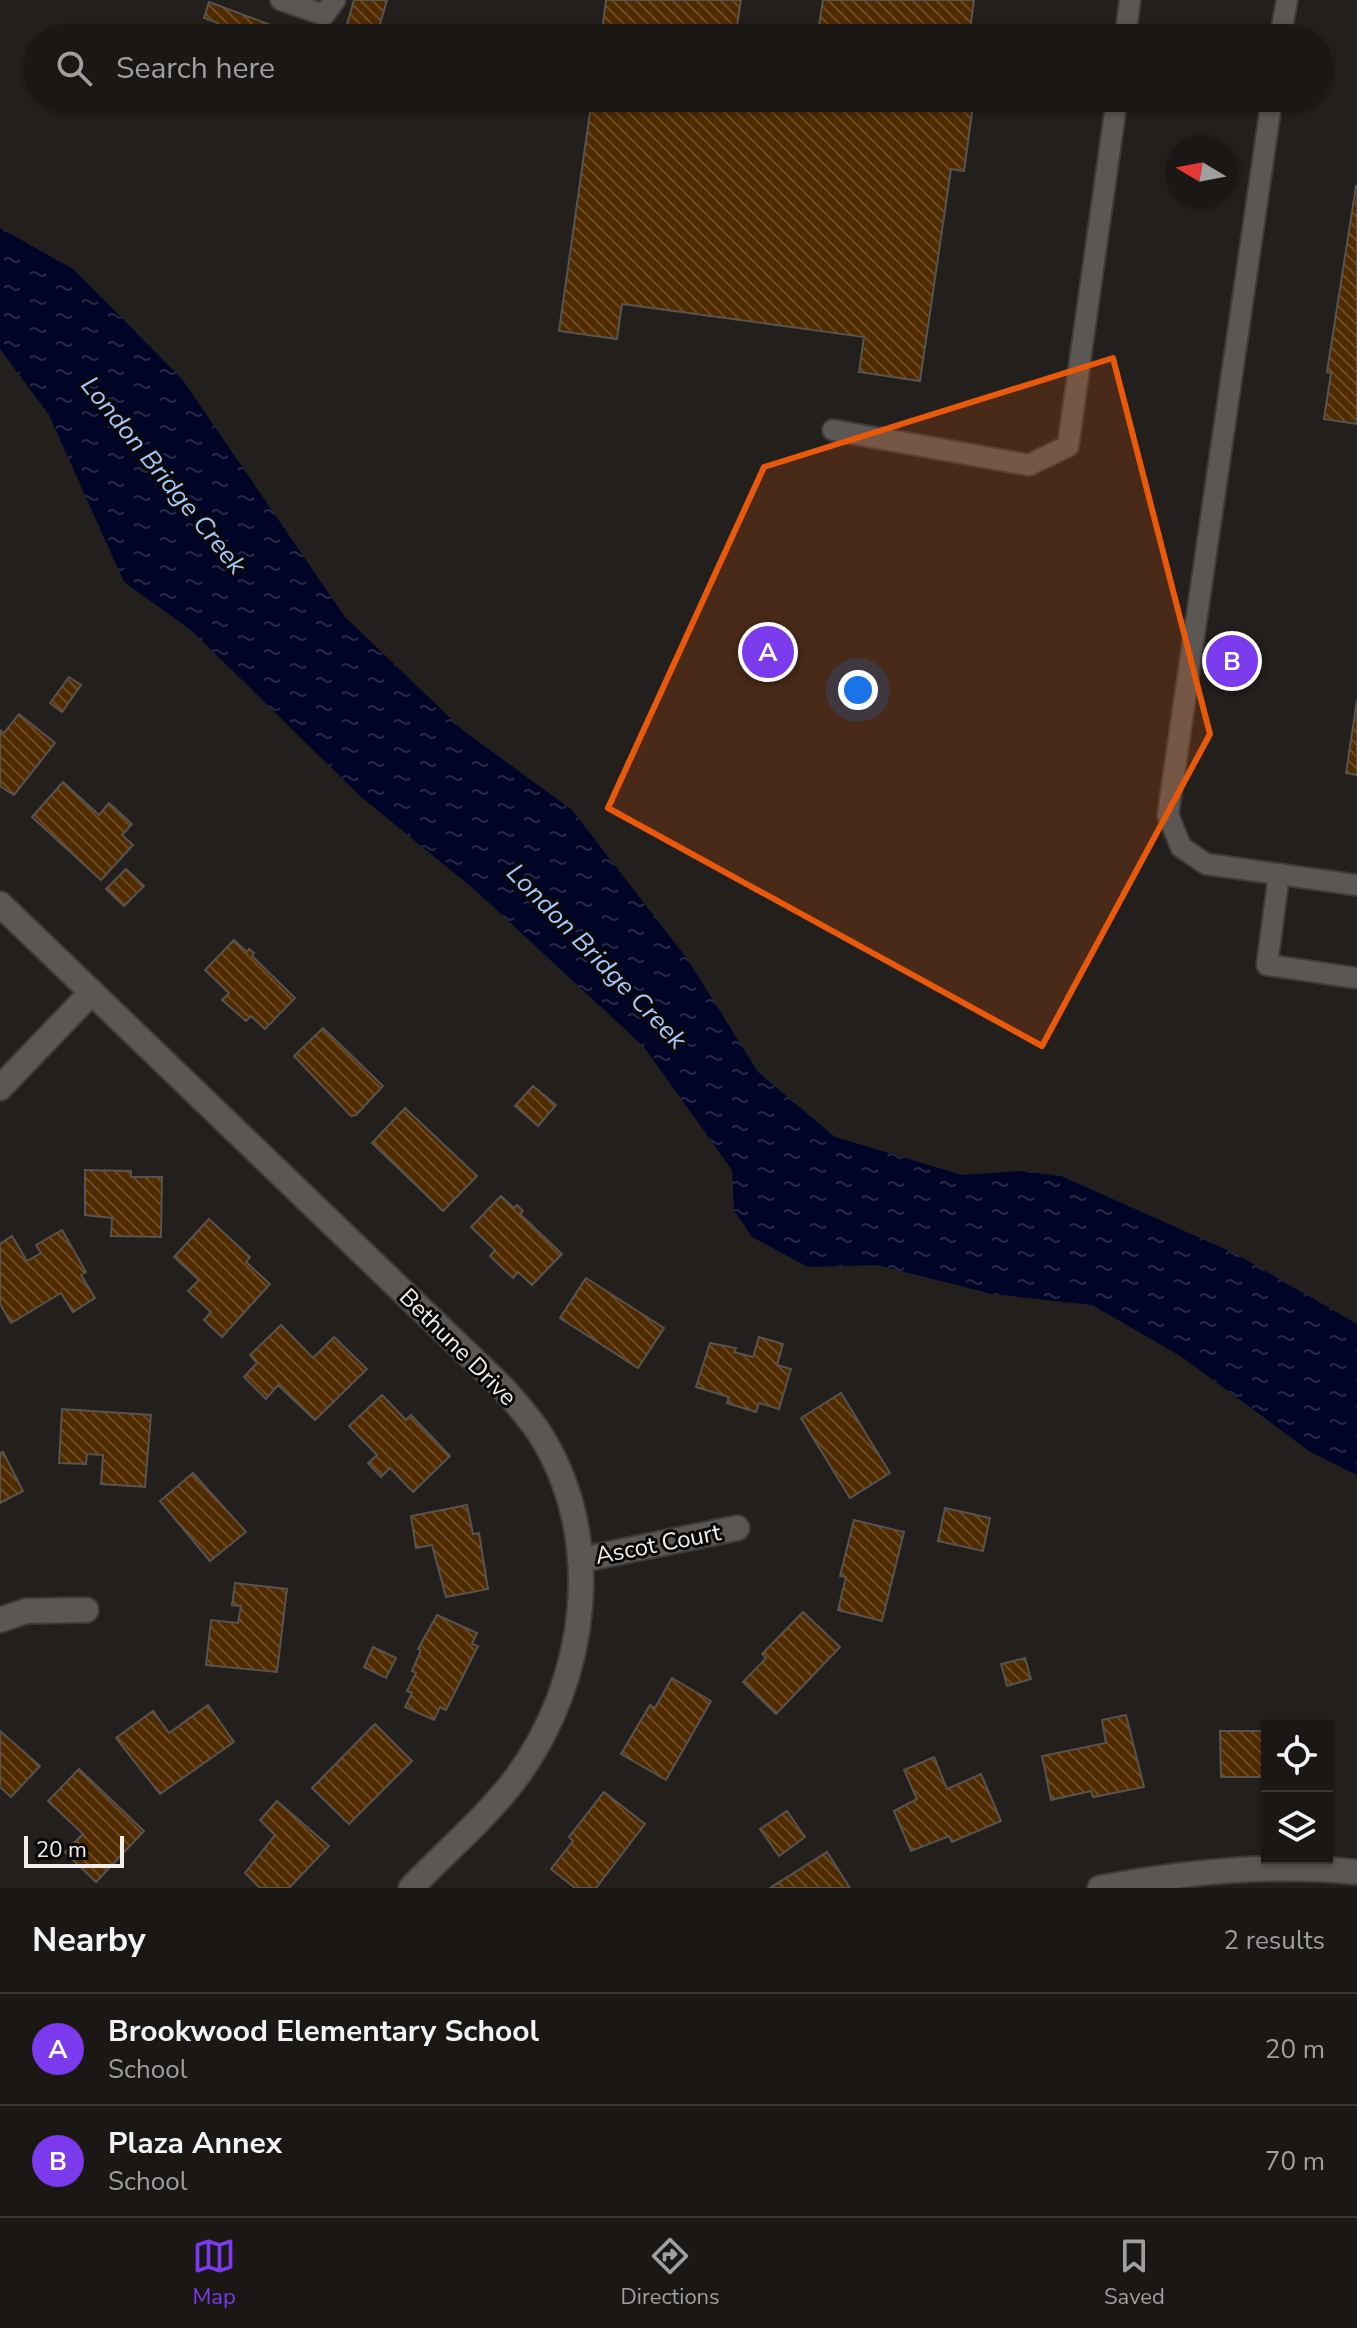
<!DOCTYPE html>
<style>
body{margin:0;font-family:"Nunito Sans",sans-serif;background:#23201e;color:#f1f3f6}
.controls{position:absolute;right:24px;bottom:24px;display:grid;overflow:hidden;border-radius:0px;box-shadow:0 2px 6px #0004}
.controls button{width:72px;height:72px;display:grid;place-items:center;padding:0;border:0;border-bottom:2px solid #383634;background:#1a1715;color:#f1f3f6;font:40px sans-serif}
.compass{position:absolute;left:1165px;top:136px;width:72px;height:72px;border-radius:50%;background:#1a1715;box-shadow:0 2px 6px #0004;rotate:280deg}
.scale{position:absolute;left:24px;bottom:20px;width:100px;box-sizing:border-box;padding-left:8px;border:4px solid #f0eeec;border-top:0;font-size:22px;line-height:28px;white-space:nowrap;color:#f0eeec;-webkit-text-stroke:6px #0a0908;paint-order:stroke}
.you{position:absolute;left:858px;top:690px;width:28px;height:28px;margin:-20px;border:6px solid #fff;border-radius:50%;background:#1a73e8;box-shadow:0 0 0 12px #1a73e833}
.badge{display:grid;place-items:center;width:52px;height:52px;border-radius:50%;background:#7c3aed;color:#fff;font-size:26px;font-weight:700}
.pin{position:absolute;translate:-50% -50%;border:4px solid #fff;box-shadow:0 2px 8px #0006}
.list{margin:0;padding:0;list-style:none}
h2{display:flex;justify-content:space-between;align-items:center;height:104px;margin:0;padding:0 32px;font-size:34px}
h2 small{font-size:26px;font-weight:400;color:#9f9fa0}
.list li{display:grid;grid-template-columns:52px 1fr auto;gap:24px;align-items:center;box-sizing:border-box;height:112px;padding:0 32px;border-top:2px solid #383634}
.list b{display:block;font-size:30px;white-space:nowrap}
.list p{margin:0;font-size:26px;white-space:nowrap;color:#9f9fa0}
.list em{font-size:26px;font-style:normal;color:#9f9fa0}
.icon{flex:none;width:44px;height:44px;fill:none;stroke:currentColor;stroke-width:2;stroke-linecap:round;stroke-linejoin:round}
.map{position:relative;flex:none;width:1357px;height:1888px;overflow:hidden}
.search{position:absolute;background:#1a1715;box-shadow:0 2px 6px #0004;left:24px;right:24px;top:24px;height:88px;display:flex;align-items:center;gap:20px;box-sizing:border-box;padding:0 28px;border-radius:44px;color:#9f9fa0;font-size:30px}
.sheet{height:328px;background:#1a1715}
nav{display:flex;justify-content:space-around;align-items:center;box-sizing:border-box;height:112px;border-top:2px solid #383634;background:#1a1715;font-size:22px;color:#9f9fa0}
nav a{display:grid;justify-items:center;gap:4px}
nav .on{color:#7c3aed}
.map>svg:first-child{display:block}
.water{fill:url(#water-ripples)}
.building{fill:url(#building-back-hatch);stroke:#575350;stroke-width:2}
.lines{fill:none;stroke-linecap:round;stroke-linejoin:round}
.service-casing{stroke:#3d3b39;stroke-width:24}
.minor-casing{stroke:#3d3b39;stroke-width:28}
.service{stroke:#5a5754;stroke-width:20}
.minor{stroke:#5a5754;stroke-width:24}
.marked{fill:#e8590c;fill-opacity:0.2;stroke:#e8590c;stroke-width:6;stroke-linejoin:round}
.labels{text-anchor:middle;stroke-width:6;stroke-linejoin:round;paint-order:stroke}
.street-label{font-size:24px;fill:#f0eeec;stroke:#0a0908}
.water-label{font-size:26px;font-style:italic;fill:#a5c7fd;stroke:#0a0908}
</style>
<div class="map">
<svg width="1357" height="1888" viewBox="0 0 1357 1888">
<defs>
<pattern id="water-ripples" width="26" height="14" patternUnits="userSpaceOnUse" patternTransform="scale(2)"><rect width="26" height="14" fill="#000426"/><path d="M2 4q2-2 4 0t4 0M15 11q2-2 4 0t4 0" fill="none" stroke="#262946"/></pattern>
<pattern id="building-back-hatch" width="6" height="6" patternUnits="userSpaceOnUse" patternTransform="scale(2)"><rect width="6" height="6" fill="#502b00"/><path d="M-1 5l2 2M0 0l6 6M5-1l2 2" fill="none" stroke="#6a4a25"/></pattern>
</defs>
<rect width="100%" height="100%" fill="#221f1c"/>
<path class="water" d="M0 228 73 269 182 379 345 617 465 732 572 810 688 960 758 1072 835 1137 962 1175 1020 1171 1061 1176 1236 1254 1357 1324V1475L1309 1451 1182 1357 1092 1305 992 1294 877 1265 808 1267 752 1237 734 1210 732 1170 644 1047 475 890 360 796 191 630 124 582 49 415 0 349Z"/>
<g class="building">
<path d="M354 0H387L376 38H343Z"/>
<path d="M606 0H741L735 38H601Z"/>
<path d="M823 0H974L969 38H817Z"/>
<path d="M209 2 306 38 213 37 218 23 204 18Z"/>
<path d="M326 98H360L357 108Z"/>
<path d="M592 98H974L964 171 951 169 920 381 859 372 864 337 622 304 617 339 559 331Z"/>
<path d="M1356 186H1357V424L1324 419 1331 373 1327 372Z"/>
<path d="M69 677 81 685 62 712 50 703Z"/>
<path d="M1357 700V775L1346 773Z"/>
<path d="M19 714 55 743 14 795 0 786V730L4 733Z"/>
<path d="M63 782 99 815 109 803 132 824 122 835 133 845 101 880 32 817Z"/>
<path d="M126 869 144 886 124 906 106 889Z"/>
<path d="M234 940 247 952 249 949 254 953 252 956 295 998 265 1029 251 1016 246 1021 222 1000 229 993 205 970Z"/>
<path d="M323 1028 383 1086 356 1115 351 1116 294 1056Z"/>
<path d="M533 1086 556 1105 538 1126 515 1106Z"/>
<path d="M405 1108 477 1176 443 1211 372 1143Z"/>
<path d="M85 1170 131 1171V1177H162L161 1237 111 1236 112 1218 85 1215Z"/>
<path d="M501 1196 514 1208 517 1205 523 1211 520 1214 562 1254 532 1285 518 1272 513 1278 490 1256 495 1250 471 1227Z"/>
<path d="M209 1219 250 1257 246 1262 270 1284 222 1337 204 1320 211 1312 188 1291 199 1280 174 1257Z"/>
<path d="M62 1230 86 1272 81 1275 95 1298 73 1312 61 1293 11 1323 0 1304V1244L12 1236 27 1261 41 1253 36 1245Z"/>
<path d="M586 1278 664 1328 638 1368 560 1318Z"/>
<path d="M281 1325 313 1358 334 1337 367 1369 315 1420 278 1385 266 1399 244 1377 257 1363 250 1355Z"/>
<path d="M759 1337 783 1344 777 1365 791 1369 779 1409 759 1403 756 1412 727 1403 729 1397 696 1387 710 1343 736 1348 734 1352 753 1357Z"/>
<path d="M841 1393 890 1473 850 1498 801 1418Z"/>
<path d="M382 1395 406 1420 411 1415 450 1456 413 1492 390 1468 381 1477 368 1463 377 1455 349 1426Z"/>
<path d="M62 1409 151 1415 145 1487 101 1484 103 1455 87 1454 86 1464 59 1463Z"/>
<path d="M3 1452 23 1491 0 1503V1453Z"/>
<path d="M193 1473 246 1532 210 1561 160 1501Z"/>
<path d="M467 1505 473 1534 479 1533 488 1589 446 1597 432 1545 416 1548 411 1516Z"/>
<path d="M945 1508 990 1518 983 1551 938 1541Z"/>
<path d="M854 1520 904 1532 882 1621 838 1610 846 1577 840 1576Z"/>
<path d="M235 1583 287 1589 277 1672 206 1665 211 1620 238 1623 241 1606 232 1605Z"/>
<path d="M803 1612 840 1647 776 1714 743 1682 766 1658 762 1654Z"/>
<path d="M437 1615 477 1633 472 1644 478 1646 446 1710 440 1707 434 1720 405 1707 412 1693 407 1691 416 1673 412 1671 421 1650 418 1649Z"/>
<path d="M373 1647 396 1658 386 1678 364 1667Z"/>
<path d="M1025 1658 1031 1679 1007 1686 1001 1664Z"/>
<path d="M672 1678 711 1701 666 1780 621 1754 650 1705 655 1708Z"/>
<path d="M208 1705 234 1742 160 1794 116 1738 153 1711 169 1733Z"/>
<path d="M1126 1715 1144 1787 1093 1797 1091 1791 1051 1800 1042 1756 1106 1743 1102 1720Z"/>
<path d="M375 1724 412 1761 349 1824 312 1788Z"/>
<path d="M0 1731 40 1766 11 1797 0 1787Z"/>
<path d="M1220 1731H1267V1777H1221Z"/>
<path d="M934 1757 947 1789 981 1774 1001 1821 952 1842 949 1836 911 1851 894 1811 917 1799 904 1770Z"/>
<path d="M79 1769 144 1831 96 1882 65 1852 83 1834 48 1801Z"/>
<path d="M604 1792 645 1824 596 1888H575L551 1869 573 1841 569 1837Z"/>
<path d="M277 1801 329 1846 289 1888H260L245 1873 275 1835 260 1820Z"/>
<path d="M787 1811 805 1837 779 1856 760 1829Z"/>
<path d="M827 1852 850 1888H770Z"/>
</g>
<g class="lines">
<g class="service-casing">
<g id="service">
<path d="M281 0 324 15 335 0"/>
<path d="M1125 38 1130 0"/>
<path d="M1280 38 1287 0"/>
<path d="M1272 98 1168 815 1181 847 1206 864 1357 885"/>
<path d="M833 430 1029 465 1068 446 1117 98"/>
<path d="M1279 874 1267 965 1357 978"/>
</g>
</g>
<g class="minor-casing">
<g id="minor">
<path d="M0 904 503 1388C515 1402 528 1416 538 1431 607 1536 588 1681 516 1778 486 1818 445 1852 411 1888"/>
<path d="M0 1088 92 992"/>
<path d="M580 1560 737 1528"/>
<path d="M0 1620 26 1611 86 1610"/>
<path d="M1100 1888C1185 1872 1270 1863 1357 1872"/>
</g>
</g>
<use href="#service" class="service"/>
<use href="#minor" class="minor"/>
</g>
<path class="marked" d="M1113 358 1210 734 1042 1046 608 808 764 467Z"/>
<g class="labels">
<g class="street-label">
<text transform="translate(458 1347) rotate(45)" y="8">Bethune Drive</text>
<text transform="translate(658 1544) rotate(-11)" y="8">Ascot Court</text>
</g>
<g class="water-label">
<text transform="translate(164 475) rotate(51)" y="9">London Bridge Creek</text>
<text transform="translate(597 956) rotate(46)" y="9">London Bridge Creek</text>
</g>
</g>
</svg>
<div class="controls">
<button><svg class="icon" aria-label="locate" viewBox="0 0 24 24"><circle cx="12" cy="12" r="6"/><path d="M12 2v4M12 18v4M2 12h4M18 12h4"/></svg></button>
<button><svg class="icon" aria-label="layers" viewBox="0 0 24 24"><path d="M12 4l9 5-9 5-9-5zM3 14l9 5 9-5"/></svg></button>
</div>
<svg class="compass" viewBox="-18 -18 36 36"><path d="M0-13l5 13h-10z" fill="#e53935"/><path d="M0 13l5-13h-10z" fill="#9f9fa0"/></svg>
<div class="scale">20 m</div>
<div class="you"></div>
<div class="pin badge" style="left:768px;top:652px">A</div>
<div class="pin badge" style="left:1232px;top:661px">B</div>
<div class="search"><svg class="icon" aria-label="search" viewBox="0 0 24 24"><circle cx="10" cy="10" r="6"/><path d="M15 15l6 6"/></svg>Search here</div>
</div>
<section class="sheet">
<h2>Nearby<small>2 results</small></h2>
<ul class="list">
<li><span class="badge">A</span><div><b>Brookwood Elementary School</b><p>School</p></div><em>20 m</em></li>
<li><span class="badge">B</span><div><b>Plaza Annex</b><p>School</p></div><em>70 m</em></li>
</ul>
</section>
<nav>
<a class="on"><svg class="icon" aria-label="map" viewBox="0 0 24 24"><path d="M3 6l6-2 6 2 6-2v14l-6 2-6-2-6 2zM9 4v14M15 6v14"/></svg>Map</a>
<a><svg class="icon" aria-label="directions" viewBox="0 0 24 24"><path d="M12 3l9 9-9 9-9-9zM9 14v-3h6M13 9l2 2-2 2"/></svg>Directions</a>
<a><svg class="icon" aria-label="saved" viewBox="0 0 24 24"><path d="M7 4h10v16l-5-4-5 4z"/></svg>Saved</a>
</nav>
